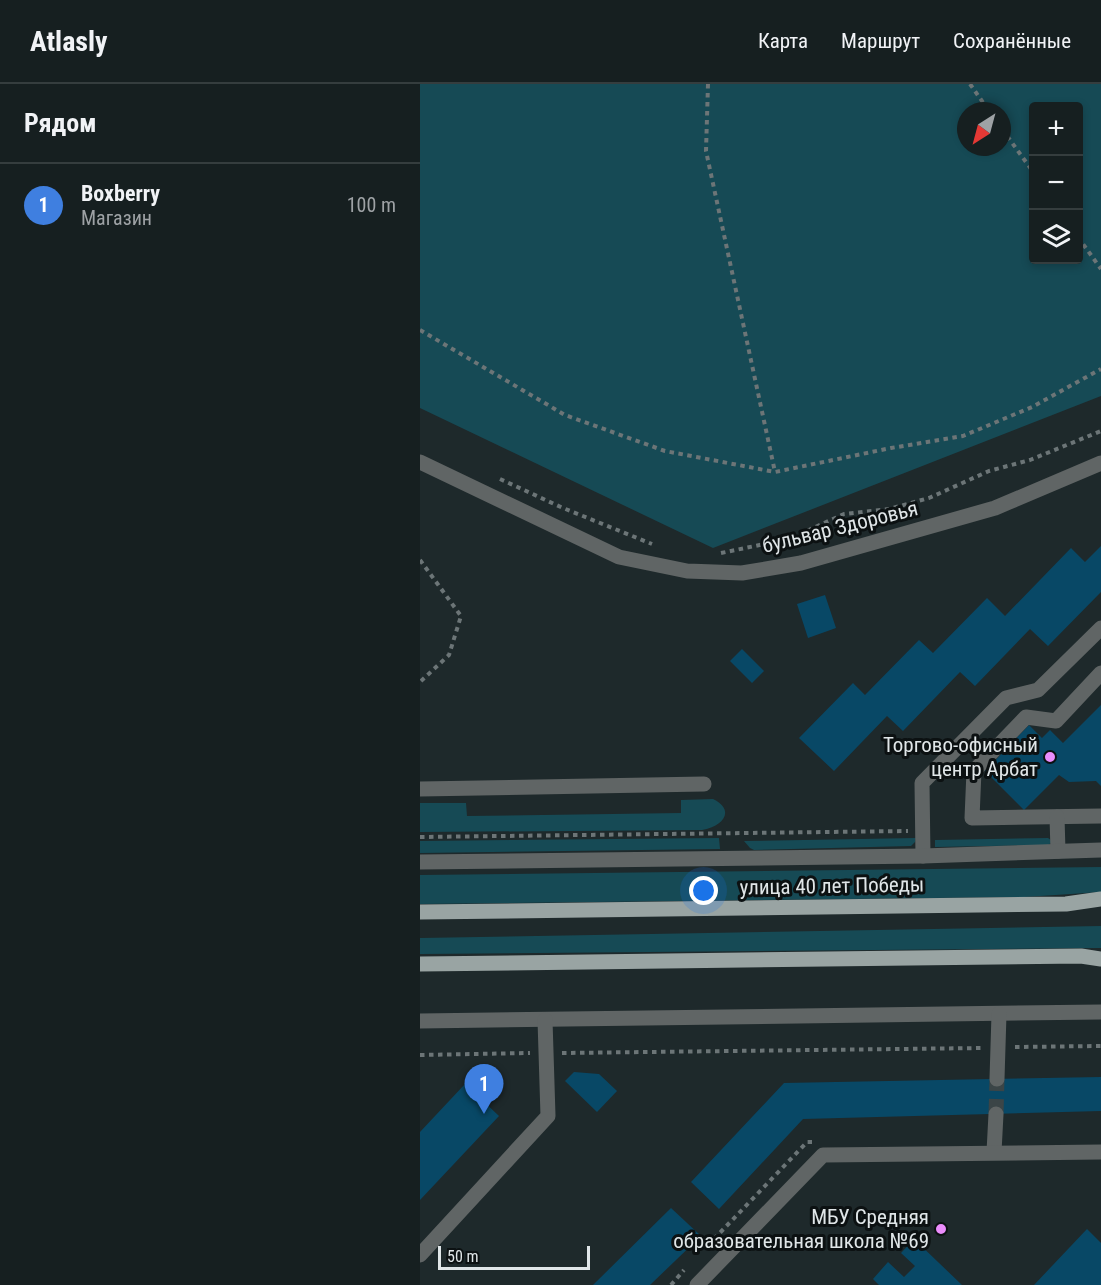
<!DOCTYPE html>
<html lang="ru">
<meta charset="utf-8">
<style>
body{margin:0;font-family:"Roboto Condensed",sans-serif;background:#232c2d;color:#f1f3f6}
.controls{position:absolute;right:18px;top:18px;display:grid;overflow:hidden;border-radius:6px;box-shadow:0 3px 9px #0003}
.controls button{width:54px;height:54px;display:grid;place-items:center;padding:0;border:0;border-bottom:2px solid #353d3e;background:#161f20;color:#f1f3f6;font:30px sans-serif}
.compass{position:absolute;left:537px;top:18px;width:54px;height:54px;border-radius:50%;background:#161f20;box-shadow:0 3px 9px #0003;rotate:216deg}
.scale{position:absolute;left:18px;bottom:15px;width:152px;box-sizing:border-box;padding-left:6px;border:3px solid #e0e6e8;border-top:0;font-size:16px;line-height:21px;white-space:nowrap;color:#e0e6e8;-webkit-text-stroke:4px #0c1112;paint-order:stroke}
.you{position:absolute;left:284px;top:807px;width:21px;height:21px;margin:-15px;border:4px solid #fff;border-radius:50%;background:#1a73e8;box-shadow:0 0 0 9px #1a73e833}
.badge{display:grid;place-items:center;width:39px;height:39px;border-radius:50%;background:#0b8043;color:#fff;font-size:20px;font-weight:700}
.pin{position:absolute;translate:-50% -50px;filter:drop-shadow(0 2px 3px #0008)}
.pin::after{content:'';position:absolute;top:32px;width:21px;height:18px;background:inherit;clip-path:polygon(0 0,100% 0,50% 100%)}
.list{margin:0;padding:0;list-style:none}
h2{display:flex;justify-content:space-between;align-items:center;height:78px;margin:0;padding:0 24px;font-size:26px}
h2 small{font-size:20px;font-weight:400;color:#9ea2a5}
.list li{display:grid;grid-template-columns:39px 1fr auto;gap:18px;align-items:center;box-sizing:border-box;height:84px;padding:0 24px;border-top:2px solid #353d3e}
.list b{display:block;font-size:22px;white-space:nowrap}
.list p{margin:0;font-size:20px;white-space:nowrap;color:#9ea2a5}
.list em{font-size:20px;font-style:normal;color:#9ea2a5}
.icon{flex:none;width:33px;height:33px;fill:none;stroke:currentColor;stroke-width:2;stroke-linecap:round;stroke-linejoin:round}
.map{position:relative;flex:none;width:681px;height:1201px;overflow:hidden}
header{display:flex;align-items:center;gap:36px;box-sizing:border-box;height:84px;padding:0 30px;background:#161f20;border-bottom:2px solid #353d3e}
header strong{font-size:28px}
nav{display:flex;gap:33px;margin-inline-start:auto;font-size:21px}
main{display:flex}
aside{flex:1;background:#161f20}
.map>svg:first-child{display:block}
.green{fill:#164a55;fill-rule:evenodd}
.building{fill:#084866}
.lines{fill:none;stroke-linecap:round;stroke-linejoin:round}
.minor-tunnel{stroke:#3b4547;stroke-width:15;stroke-dasharray:15 8;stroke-linecap:butt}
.path{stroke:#6c7577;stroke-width:4;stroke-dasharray:4.5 4.5;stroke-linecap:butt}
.minor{stroke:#606565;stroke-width:15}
.major{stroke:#99a4a3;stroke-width:15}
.poi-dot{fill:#eb8dfc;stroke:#0c1112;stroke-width:2}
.labels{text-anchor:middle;stroke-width:6;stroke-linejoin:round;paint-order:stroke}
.street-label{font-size:21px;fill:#e0e6e8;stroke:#0c1112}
.poi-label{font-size:21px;fill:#e0e6e8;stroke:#0c1112;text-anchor:end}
</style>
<header>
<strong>Atlasly</strong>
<nav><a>Карта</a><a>Маршрут</a><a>Сохранённые</a></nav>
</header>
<main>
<aside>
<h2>Рядом<small></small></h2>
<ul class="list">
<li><span class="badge" style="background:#3f7fe0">1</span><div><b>Boxberry</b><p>Магазин</p></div><em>100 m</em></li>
</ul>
</aside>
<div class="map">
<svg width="681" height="1201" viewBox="0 0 681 1201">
<rect width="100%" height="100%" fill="#1e292b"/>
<g class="green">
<path d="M0 0H681V312L293 464 0 324ZM614 22H658V176H614ZM546 27H582V63H546Z"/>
<path d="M293 715C316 726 303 743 282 746L0 748V719H46L47 732 261 729V716Z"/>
<path d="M299 754 300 765 0 769V757Z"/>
<path d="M496 754 495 758 491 762 334 766 330 764 324 757Z"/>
<path d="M628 754 631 756V759L628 761 515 763V756Z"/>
<path d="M681 783V808L605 813 0 820V791Z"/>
<path d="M681 842V864L0 870V854Z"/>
</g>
<g class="building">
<path d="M681 462V508L628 562 610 545 555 602 540 588 483 647 467 632 414 687 379 654 433 599 445 611 499 556 513 569 567 514 585 532 651 464 665 478Z"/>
<path d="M405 511 416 544 388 554 377 520Z"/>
<path d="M322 565 344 587 332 599 310 577Z"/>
<path d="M681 621V702L676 697 649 698 639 691 604 726 565 687 609 641 622 654 630 646 643 659Z"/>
<path d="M154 988 179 990 197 1007 177 1028 145 997Z"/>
<path d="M681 993V1027L383 1035 299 1125 271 1098 364 999Z"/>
<path d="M45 1000 79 1032 0 1116V1048Z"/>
<path d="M251 1124 281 1152 230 1201H173Z"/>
<path d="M667 1145 681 1159V1201H614Z"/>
<path d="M494 1155 542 1201H459L453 1195 468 1178 484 1193 495 1182 481 1169Z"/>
</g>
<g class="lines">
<path class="minor-tunnel" d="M576 1030 577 995"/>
<g class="path">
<path d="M288 0 286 67 355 388"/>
<path d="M550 0 569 27"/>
<path d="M582 45 614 89"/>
<path d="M658 153 681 185"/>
<path d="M0 246 145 331 245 367 355 388 471 364 543 352 612 323 681 285"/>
<path d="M80 395 143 424 232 460"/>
<path d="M301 469 369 455 424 430 469 425 509 414 569 387 610 376 681 347"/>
<path d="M0 476 41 532 29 571 0 598"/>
<path d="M0 753 488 747"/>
<path d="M595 963 681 962"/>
<path d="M142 969 563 964"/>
<path d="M0 971 110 969"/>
<path d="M294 1155 387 1058H392"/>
<path d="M251 1201 264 1186"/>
</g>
<g class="minor">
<path d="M0 378 199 473 267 487 322 489 381 479 575 424 681 379"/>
<path d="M681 589 636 637 606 633 554 687 552 734 681 732"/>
<path d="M0 705 284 700"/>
<path d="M637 733 638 767"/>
<path d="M503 772 502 699 586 614 618 606 681 544"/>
<path d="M0 778 503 772 681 766"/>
<path d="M0 937 681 928"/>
<path d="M577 995 579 930"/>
<path d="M574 1068 576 1030"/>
<path d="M0 1171 128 1032 125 936"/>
<path d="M277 1201 403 1071 681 1068"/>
</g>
<g class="major">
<path d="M0 828 646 820 681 815"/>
<path d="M0 880 661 872 681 875"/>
</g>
</g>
<g class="poi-dot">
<circle cx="630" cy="673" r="6"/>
<circle cx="521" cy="1145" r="6"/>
</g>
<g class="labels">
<g class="street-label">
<text transform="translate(420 443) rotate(-14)" y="7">бульвар Здоровья</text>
<text transform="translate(412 802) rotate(-1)" y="7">улица 40 лет Победы</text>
</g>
<g class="poi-label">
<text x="618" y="668">Торгово-офисный<tspan x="618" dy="24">центр Арбат</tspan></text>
<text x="509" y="1140">МБУ Средняя<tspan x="509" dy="24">образовательная школа №69</tspan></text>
</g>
</g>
</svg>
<div class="controls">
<button>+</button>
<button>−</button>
<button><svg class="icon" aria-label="layers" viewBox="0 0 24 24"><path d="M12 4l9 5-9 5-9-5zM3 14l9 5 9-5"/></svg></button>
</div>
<svg class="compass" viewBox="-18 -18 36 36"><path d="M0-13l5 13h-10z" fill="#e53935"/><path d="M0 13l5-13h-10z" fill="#9ea2a5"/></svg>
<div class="scale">50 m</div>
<div class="you"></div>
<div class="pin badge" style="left:64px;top:1030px;background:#3f7fe0">1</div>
</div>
</main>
